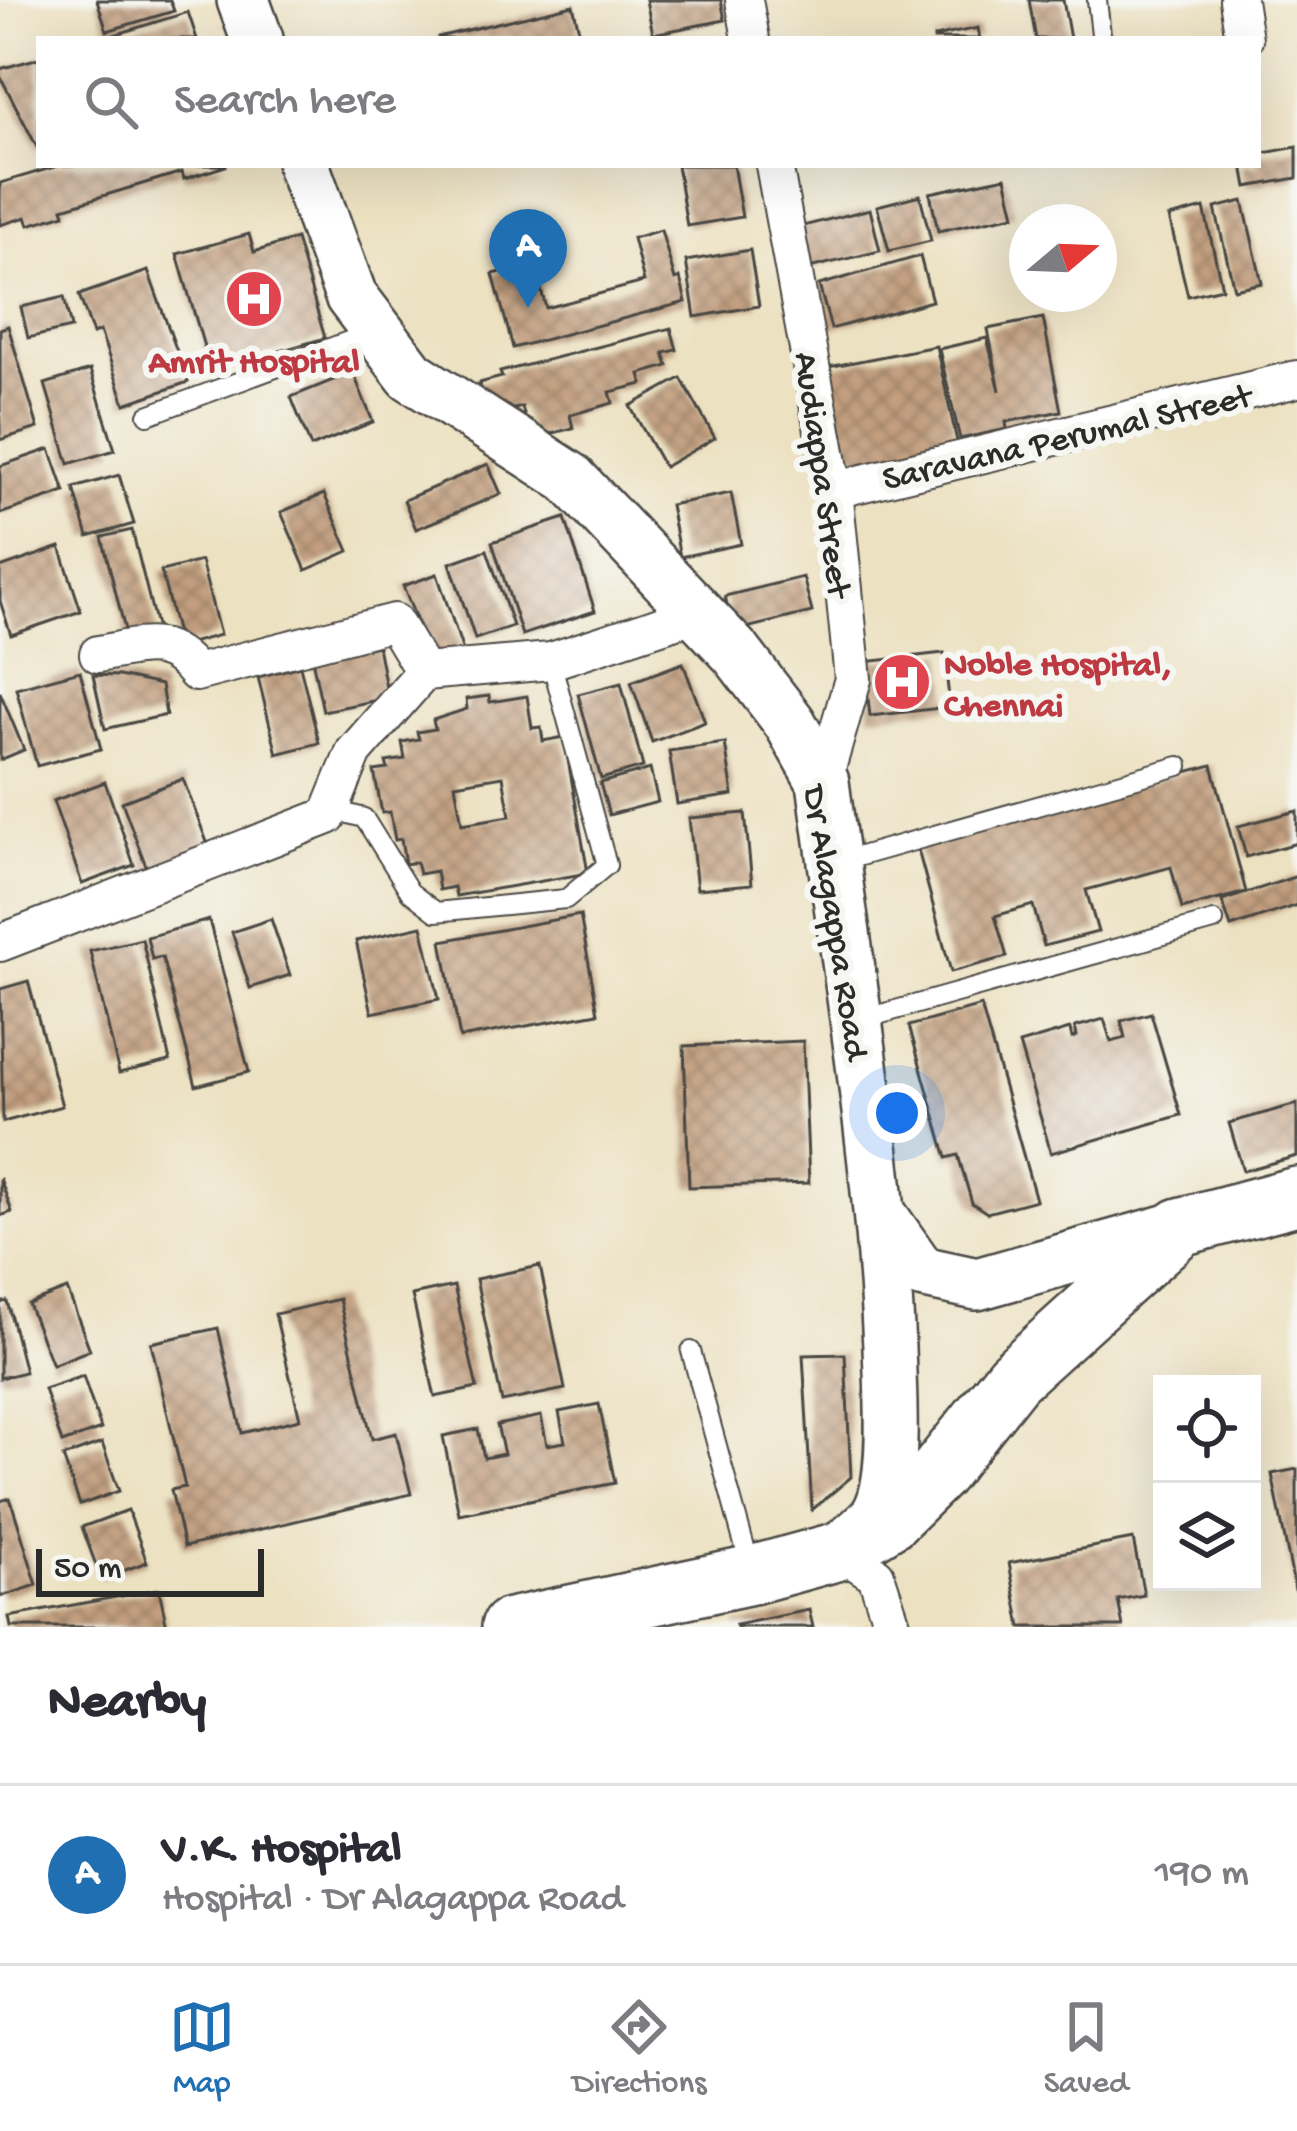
<!DOCTYPE html>
<meta charset="utf-8">
<style>
body{margin:0;font-family:"Gochi Hand",sans-serif;background:#f2f2f3;color:#2b2b33}
.controls{position:absolute;right:36px;bottom:36px;display:grid;overflow:hidden;border-radius:0px;box-shadow:0 12px 48px #0002}
.controls button{width:108px;height:108px;display:grid;place-items:center;padding:0;border:0;border-bottom:3px solid #e1e1e2;background:#fff;color:#2b2b33;font:60px sans-serif}
.compass{position:absolute;left:1009px;top:204px;width:108px;height:108px;border-radius:50%;background:#fff;box-shadow:0 12px 48px #0002;rotate:71deg}
.scale{position:absolute;left:36px;bottom:30px;width:228px;box-sizing:border-box;padding-left:12px;border:6px solid #2b2b2b;border-top:0;font-size:33px;line-height:42px;white-space:nowrap;color:#2b2b2b;-webkit-text-stroke:9px #f6f6f2;paint-order:stroke}
.you{position:absolute;left:897px;top:1113px;width:42px;height:42px;margin:-30px;border:9px solid #fff;border-radius:50%;background:#1a73e8;box-shadow:0 0 0 18px #1a73e833}
.badge{display:grid;place-items:center;width:78px;height:78px;border-radius:50%;background:#1f6fb2;color:#fff;font-size:39px;font-weight:700}
.pin{position:absolute;translate:-50% -99px;filter:drop-shadow(0 3px 6px #0008)}
.pin::after{content:'';position:absolute;top:63px;width:42px;height:36px;background:inherit;clip-path:polygon(0 0,100% 0,50% 100%)}
.list{margin:0;padding:0;list-style:none}
h2{display:flex;justify-content:space-between;align-items:center;height:156px;margin:0;padding:0 48px;font-size:51px}
h2 small{font-size:39px;font-weight:400;color:#7c7c81}
.list li{display:grid;grid-template-columns:78px 1fr auto;gap:36px;align-items:center;box-sizing:border-box;height:180px;padding:0 48px;border-top:3px solid #e1e1e2}
.list b{display:block;font-size:45px;white-space:nowrap}
.list p{margin:0;font-size:39px;white-space:nowrap;color:#7c7c81}
.list em{font-size:39px;font-style:normal;color:#7c7c81}
.icon{flex:none;width:66px;height:66px;fill:none;stroke:currentColor;stroke-width:2;stroke-linecap:round;stroke-linejoin:round}
.map{position:relative;flex:none;width:1297px;height:1627px;overflow:hidden}
.search{position:absolute;background:#fff;box-shadow:0 12px 48px #0002;left:36px;right:36px;top:36px;height:132px;display:flex;align-items:center;gap:30px;box-sizing:border-box;padding:0 42px;border-radius:0px;color:#7c7c81;font-size:45px}
.sheet{height:336px;background:#fff}
nav{display:flex;justify-content:space-around;align-items:center;box-sizing:border-box;height:168px;border-top:3px solid #e1e1e2;background:#fff;font-size:33px;color:#7c7c81}
nav a{display:grid;justify-items:center;gap:6px}
nav .on{color:#1f6fb2}
.map>svg:first-child{display:block}
.building{fill:url(#building-cross-hatch);fill-rule:evenodd}
.lines{fill:none;stroke-linecap:round;stroke-linejoin:round}
.service-casing{stroke:#484642;stroke-width:22}
.minor-casing{stroke:#484642;stroke-width:40}
.secondary-casing{stroke:#484642;stroke-width:56}
.primary-casing{stroke:#484642;stroke-width:62}
.service{stroke:#fff;stroke-width:18}
.minor{stroke:#fff;stroke-width:36}
.secondary{stroke:#fff;stroke-width:51}
.primary{stroke:#fff;stroke-width:57}
.labels{text-anchor:middle;stroke-width:12;stroke-linejoin:round;paint-order:stroke}
.health-label{font-size:36px;font-weight:bold;fill:#be3a42;stroke:#f6f6f2}
.street-label{font-size:36px;fill:#2b2b2b;stroke:#f6f6f2}
</style>
<div class="map">
<svg width="1297" height="1627" viewBox="0 0 1297 1627">
<defs>
<pattern id="building-cross-hatch" width="8" height="8" patternUnits="userSpaceOnUse" patternTransform="scale(3)"><rect width="8" height="8" fill="#c29f7f"/><path d="M0 0l8 8M0 8l8-8" fill="none" stroke="#9e8268"/></pattern>
</defs>
<rect width="100%" height="100%" fill="#f6f6f2"/>
<filter id="ink" filterUnits="userSpaceOnUse"><feTurbulence type="fractalNoise" baseFrequency=".00833" numOctaves="2"/><feDisplacementMap in="SourceGraphic" scale="24" xChannelSelector="R" yChannelSelector="G"/><feConvolveMatrix kernelMatrix="1 2 1 2 8 2 1 2 1" color-interpolation-filters="sRGB"/></filter>
<filter id="wash" filterUnits="userSpaceOnUse"><feTurbulence type="fractalNoise" baseFrequency=".004" numOctaves="4" result="noise"/><feDisplacementMap in="SourceGraphic" scale="48" xChannelSelector="R" yChannelSelector="G"/><feGaussianBlur stdDeviation="2.7" result="paint"/><feColorMatrix in="noise" values="0 0 0 0 0 0 0 0 0 0 0 0 0 0 0 0 0 1.4 0 .05"/><feComposite in="paint" operator="in"/></filter>
<g filter="url(#wash)">
<rect width="100%" height="100%" fill="#ece1c1"/>
<g id="blocks">
<g class="building">
<path d="M97 0H170L174 11 107 31Z"/>
<path d="M646 0H721L725 20 653 34Z"/>
<path d="M1029 0H1063L1070 39H1036Z"/>
<path d="M573 5 581 39H438V37Z"/>
<path d="M188 12 197 39H104V38Z"/>
<path d="M978 28 980 39H934V37Z"/>
<path d="M39 58V151L0 76V69Z"/>
<path d="M1297 147V178L1247 187 1243 165H1258V154Z"/>
<path d="M61 165H226V166L184 179 182 172 63 208 65 214 29 225 26 217 0 225V183Z"/>
<path d="M677 165H733L742 217 687 226Z"/>
<path d="M1006 177 1015 215 938 231 930 193Z"/>
<path d="M920 195 931 241 889 251 877 206Z"/>
<path d="M1243 201 1262 283 1234 289 1215 208Z"/>
<path d="M1204 208 1222 288 1188 296 1169 217Z"/>
<path d="M870 209 880 251 805 269 795 228Z"/>
<path d="M661 230 675 280 680 278 686 302 513 348 493 274 534 264 546 308 644 282 633 238Z"/>
<path d="M249 234 254 252 296 239 325 338 211 371 177 254Z"/>
<path d="M750 250 759 306 695 317 686 261Z"/>
<path d="M920 256 932 301 831 329 819 285Z"/>
<path d="M148 271 188 382 125 404 100 331 93 334 79 295Z"/>
<path d="M64 297 71 328 28 338 21 307Z"/>
<path d="M1043 318 1061 411 1006 422 1007 429 960 439 939 349 987 338 1000 391 988 329Z"/>
<path d="M8 326 38 428 0 440V329Z"/>
<path d="M671 328 677 350 664 353 668 366 640 374 643 384 610 392 613 403 570 415 573 428 531 439 522 407 497 413 484 401 479 383 502 377 500 372Z"/>
<path d="M936 346 960 455 840 484 813 370Z"/>
<path d="M90 370 115 450 69 464 45 384Z"/>
<path d="M353 372 373 422 311 447 291 397Z"/>
<path d="M681 378 715 438 664 467 630 406Z"/>
<path d="M50 449 65 492 0 514V466Z"/>
<path d="M488 464 501 494 416 529 404 500Z"/>
<path d="M119 475 134 524 88 537 74 488Z"/>
<path d="M731 493 741 544 680 557 670 505Z"/>
<path d="M324 494 349 551 306 570 281 512Z"/>
<path d="M565 518 595 611 522 635 492 542Z"/>
<path d="M132 530 157 630 127 638 102 537Z"/>
<path d="M60 547 81 611 11 635 0 601V568Z"/>
<path d="M487 550 513 626 475 639 450 563Z"/>
<path d="M201 561 220 635 180 646 161 571Z"/>
<path d="M437 574 463 651 432 660 403 586Z"/>
<path d="M803 577 812 612 734 631 725 596Z"/>
<path d="M378 646 388 698 323 711 312 659Z"/>
<path d="M944 653 950 707 870 716 864 662Z"/>
<path d="M683 663 705 722 652 742 631 682Z"/>
<path d="M300 666 319 743 277 754 258 677Z"/>
<path d="M80 671 101 749 37 766 16 688Z"/>
<path d="M93 675 119 676 161 685 166 715 105 729Z"/>
<path d="M621 683 643 767 601 779 578 694Z"/>
<path d="M0 692 24 750 0 760Z"/>
<path d="M489 696 490 702 527 696 532 728 541 727 543 741 564 737 588 873 456 896 454 887 439 890 436 871 419 874 416 862 405 864 401 839 395 840 390 812 382 813 374 771 388 769 386 762 405 759 402 742 419 739 417 732 435 729 433 720 467 709 466 699ZM503 776 510 816 462 824 455 784Z"/>
<path d="M725 743 733 795 677 804 669 751Z"/>
<path d="M1212 765 1246 892 1182 909 1171 867 1086 890 1098 932 1044 946 1033 905 995 916 1007 957 951 972 917 846Z"/>
<path d="M650 769 658 802 609 815 600 783Z"/>
<path d="M183 779 210 850 149 874 122 802Z"/>
<path d="M105 782 134 865 82 884 53 801Z"/>
<path d="M1297 811V843L1246 857 1238 826Z"/>
<path d="M745 813 752 884 697 889 689 818Z"/>
<path d="M1297 876V905L1231 927 1222 901Z"/>
<path d="M580 915 598 1013 460 1038 442 941Z"/>
<path d="M271 919 290 975 250 988 232 932Z"/>
<path d="M209 920 249 1072 196 1086 162 957 152 959 147 937Z"/>
<path d="M422 926 439 999 372 1013 356 941Z"/>
<path d="M142 939 170 1061 119 1073 90 951Z"/>
<path d="M28 981 62 1106 3 1122 0 989Z"/>
<path d="M981 1006 1036 1200 987 1213 972 1203 958 1155 947 1158 909 1026Z"/>
<path d="M1151 1013 1181 1115 1051 1153 1019 1044 1070 1029 1072 1038 1077 1036 1075 1027 1104 1019 1111 1042 1125 1038 1121 1021Z"/>
<path d="M803 1041 809 1183 689 1187 684 1046Z"/>
<path d="M1297 1104V1156L1243 1171 1229 1123Z"/>
<path d="M0 1178 12 1212 0 1216Z"/>
<path d="M540 1266 565 1389 502 1402 476 1279Z"/>
<path d="M454 1286 477 1388 435 1397 412 1295Z"/>
<path d="M67 1289 90 1350 52 1365 28 1304Z"/>
<path d="M339 1299 372 1439 396 1433 411 1494 184 1547 171 1490 185 1487 151 1343 218 1328 242 1433 300 1419 275 1314Z"/>
<path d="M7 1301 25 1372 0 1378V1303Z"/>
<path d="M845 1354 851 1477 812 1510 803 1355Z"/>
<path d="M83 1376 101 1429 62 1443 44 1389Z"/>
<path d="M599 1404 615 1483 459 1514 443 1436 478 1429 484 1458 504 1454 497 1425 541 1416 547 1445 565 1442 559 1412Z"/>
<path d="M102 1443 119 1491 80 1505 63 1457Z"/>
<path d="M1297 1469V1590H1295L1272 1474Z"/>
<path d="M10 1498 37 1585 0 1597V1501Z"/>
<path d="M128 1510 147 1562 101 1579 82 1527Z"/>
<path d="M1133 1539 1144 1595 1118 1600 1123 1627H1021L1009 1563Z"/>
<path d="M159 1589 167 1627H11L9 1617Z"/>
<path d="M809 1610 813 1627H737L736 1625Z"/>
</g>
</g>
</g>
<g filter="url(#ink)">
<use href="#blocks" fill-opacity="0" stroke="#484642" stroke-width="3"/>
<g class="lines">
<g class="service-casing">
<g id="service">
<path d="M1097 0 1101 34"/>
<path d="M148 415 373 332"/>
<path d="M330 809 364 818 410 892 436 912 566 899 607 865 551 661"/>
<path d="M839 862 1179 766"/>
<path d="M860 1020 1214 921"/>
<path d="M691 1351 751 1570"/>
</g>
</g>
<g class="minor-casing">
<g id="minor">
<path d="M744 0 751 39"/>
<path d="M1238 0 1244 39"/>
<path d="M774 165 834 490 853 679 823 782"/>
<path d="M834 490 1297 379"/>
<path d="M98 654C141 647 166 634 196 673L394 622 424 672"/>
<path d="M0 943 328 816 354 752 424 672 551 661 697 613"/>
<path d="M839 1551 876 1575 893 1627"/>
</g>
</g>
<g class="secondary-casing">
<g id="secondary">
<path d="M243 0 257 39"/>
<path d="M303 165 351 296 411 375 570 478 737 654 790 723 823 782C849 978 883 1174 890 1372 891 1407 896 1486 876 1516 870 1525 858 1533 850 1541"/>
<path d="M883 1218 921 1272 977 1284 1180 1227"/>
</g>
</g>
<g class="primary-casing">
<path id="primary" d="M510 1627 752 1575 839 1551 891 1519 937 1474 1013 1378 1180 1227 1297 1196"/>
</g>
<use href="#service" class="service"/>
<use href="#minor" class="minor"/>
<use href="#secondary" class="secondary"/>
<use href="#primary" class="primary"/>
</g>
</g>
<defs>
<g id="hospital-disc" transform="scale(3)"><circle r="9.5" fill="#e0444e" stroke="#f6f6f2"/><path d="M-5-5h3v3.5h4V-5h3V5h-3V1.5h-4V5h-3Z" fill="#fff"/></g>
</defs>
<g fill-rule="evenodd">
<use href="#hospital-disc" x="254" y="299"/>
<use href="#hospital-disc" x="902" y="682"/>
</g>
<g class="labels">
<g class="health-label">
<text x="254" y="371">Amrit Hospital</text>
<text x="944" y="674" text-anchor="start">Noble Hospital,<tspan x="944" dy="41">Chennai</tspan></text>
</g>
<g class="street-label">
<text transform="translate(1066 434) rotate(-13)" y="13">Saravana Perumal Street</text>
<text transform="translate(826 474) rotate(82)" y="13">Audiappa Street</text>
<text transform="translate(839 922) rotate(81)" y="13">Dr Alagappa Road</text>
</g>
</g>
</svg>
<div class="controls">
<button><svg class="icon" aria-label="locate" viewBox="0 0 24 24"><circle cx="12" cy="12" r="6"/><path d="M12 2v4M12 18v4M2 12h4M18 12h4"/></svg></button>
<button><svg class="icon" aria-label="layers" viewBox="0 0 24 24"><path d="M12 4l9 5-9 5-9-5zM3 14l9 5 9-5"/></svg></button>
</div>
<svg class="compass" viewBox="-18 -18 36 36"><path d="M0-13l5 13h-10z" fill="#e53935"/><path d="M0 13l5-13h-10z" fill="#7c7c81"/></svg>
<div class="scale">50 m</div>
<div class="you"></div>
<div class="pin badge" style="left:528px;top:308px">A</div>
<div class="search"><svg class="icon" aria-label="search" viewBox="0 0 24 24"><circle cx="10" cy="10" r="6"/><path d="M15 15l6 6"/></svg>Search here</div>
</div>
<section class="sheet">
<h2>Nearby<small></small></h2>
<ul class="list">
<li><span class="badge">A</span><div><b>V.K. Hospital</b><p>Hospital · Dr Alagappa Road</p></div><em>190 m</em></li>
</ul>
</section>
<nav>
<a class="on"><svg class="icon" aria-label="map" viewBox="0 0 24 24"><path d="M3 6l6-2 6 2 6-2v14l-6 2-6-2-6 2zM9 4v14M15 6v14"/></svg>Map</a>
<a><svg class="icon" aria-label="directions" viewBox="0 0 24 24"><path d="M12 3l9 9-9 9-9-9zM9 14v-3h6M13 9l2 2-2 2"/></svg>Directions</a>
<a><svg class="icon" aria-label="saved" viewBox="0 0 24 24"><path d="M7 4h10v16l-5-4-5 4z"/></svg>Saved</a>
</nav>
